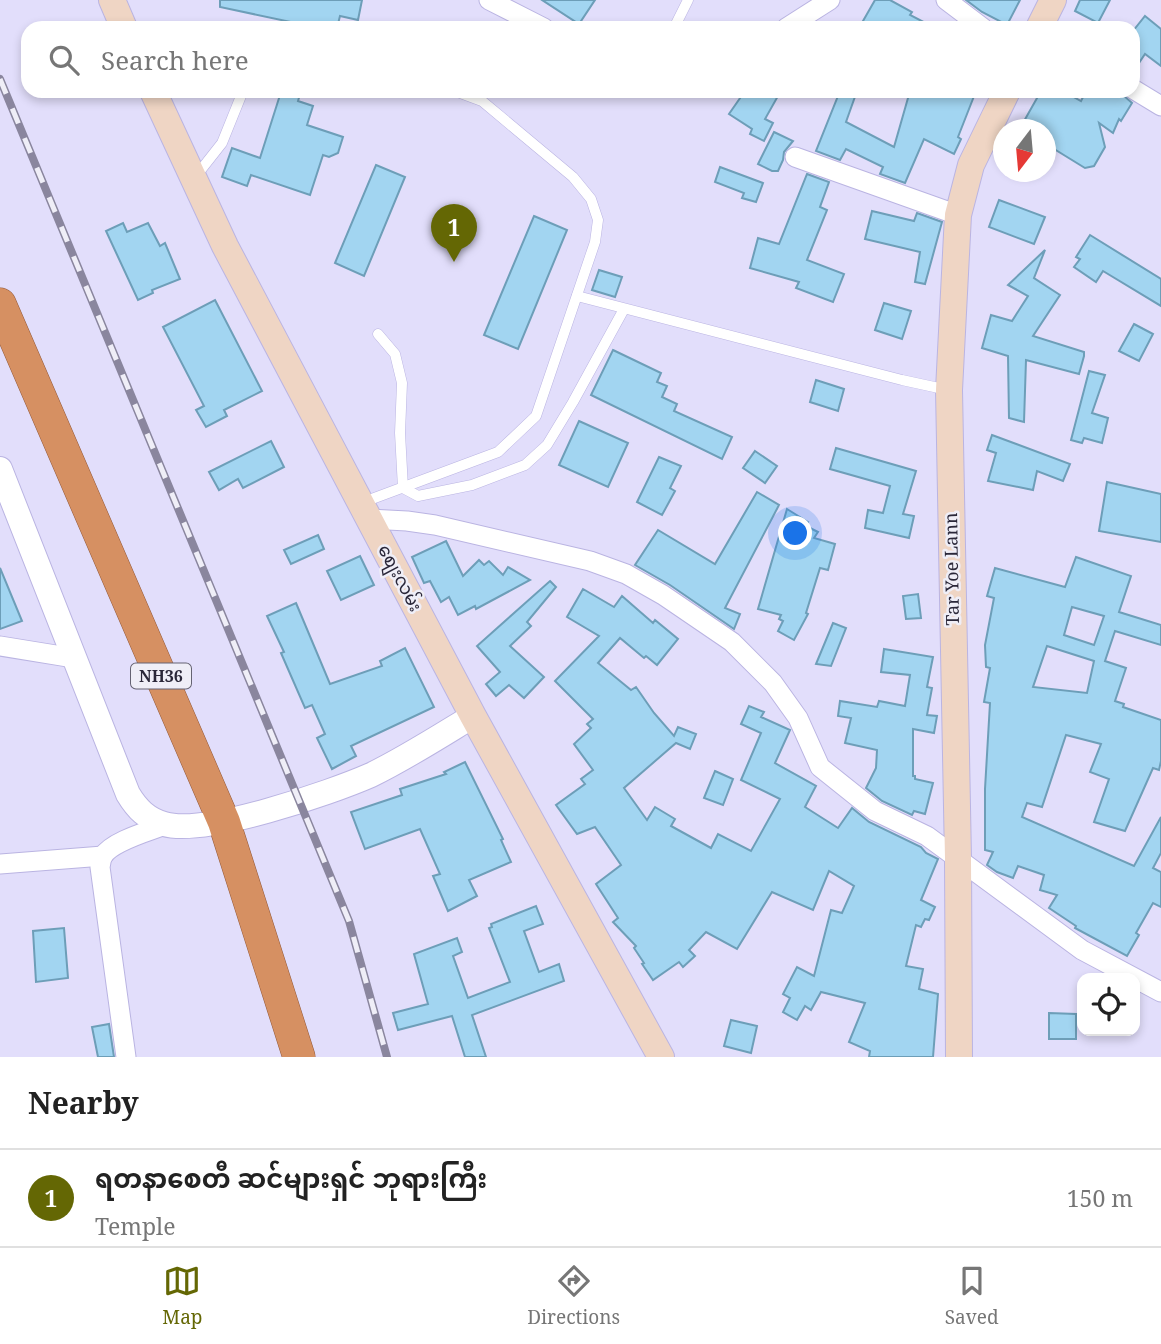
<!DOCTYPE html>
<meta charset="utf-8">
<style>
body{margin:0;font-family:"Noto Serif","Noto Sans Myanmar",serif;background:#f6f6f6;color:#222}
.controls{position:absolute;right:21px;bottom:21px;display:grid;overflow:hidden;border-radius:14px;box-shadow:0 4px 10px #0003}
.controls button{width:63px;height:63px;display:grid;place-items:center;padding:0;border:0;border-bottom:2px solid #e0e0e0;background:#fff;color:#222;font:35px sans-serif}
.compass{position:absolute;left:993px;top:119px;width:63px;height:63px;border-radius:50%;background:#fff;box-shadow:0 4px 10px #0003;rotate:196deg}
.you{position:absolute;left:796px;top:534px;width:24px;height:24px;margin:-18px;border:5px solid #fff;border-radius:50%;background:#1a73e8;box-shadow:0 0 0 10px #1a73e833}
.badge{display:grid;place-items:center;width:46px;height:46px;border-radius:50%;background:#646704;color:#fff;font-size:23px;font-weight:700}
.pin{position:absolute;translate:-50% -58px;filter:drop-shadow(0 2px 4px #0008)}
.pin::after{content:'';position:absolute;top:37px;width:24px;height:21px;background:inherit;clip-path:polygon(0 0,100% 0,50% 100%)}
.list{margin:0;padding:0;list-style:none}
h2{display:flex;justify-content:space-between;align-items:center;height:91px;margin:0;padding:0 28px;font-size:30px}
h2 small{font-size:23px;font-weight:400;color:#767676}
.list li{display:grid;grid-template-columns:46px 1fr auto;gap:21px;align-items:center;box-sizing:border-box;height:98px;padding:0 28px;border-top:2px solid #e0e0e0}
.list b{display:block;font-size:26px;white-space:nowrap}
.list p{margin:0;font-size:23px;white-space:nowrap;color:#767676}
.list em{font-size:23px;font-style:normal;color:#767676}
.icon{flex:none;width:38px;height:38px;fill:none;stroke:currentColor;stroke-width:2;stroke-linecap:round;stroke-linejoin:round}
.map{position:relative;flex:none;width:1161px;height:1057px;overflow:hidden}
.search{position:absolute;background:#fff;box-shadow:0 4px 10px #0003;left:21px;right:21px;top:21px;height:77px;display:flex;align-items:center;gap:18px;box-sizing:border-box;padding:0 24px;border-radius:21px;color:#767676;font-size:26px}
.sheet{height:189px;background:#fff}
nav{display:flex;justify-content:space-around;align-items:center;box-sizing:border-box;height:98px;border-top:2px solid #e0e0e0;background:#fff;font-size:19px;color:#767676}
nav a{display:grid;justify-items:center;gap:4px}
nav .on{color:#646704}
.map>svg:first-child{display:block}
.building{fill:#a2d5f1;stroke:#6d9eb8;stroke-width:2;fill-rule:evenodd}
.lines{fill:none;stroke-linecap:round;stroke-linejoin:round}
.service-casing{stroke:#bab4e2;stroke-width:11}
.minor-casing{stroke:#bab4e2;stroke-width:21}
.tertiary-casing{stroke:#bab4e2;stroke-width:26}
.secondary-casing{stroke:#bab4e2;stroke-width:28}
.trunk-casing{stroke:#93593a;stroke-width:33}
.service{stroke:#fff;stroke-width:10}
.minor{stroke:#fff;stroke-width:19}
.tertiary{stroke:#fff;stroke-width:24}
.secondary{stroke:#efd5c4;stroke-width:26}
.trunk{stroke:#d69062;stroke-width:32}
.rail-casing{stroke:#8a869e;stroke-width:8}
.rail{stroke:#efeef7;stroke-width:5;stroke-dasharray:16;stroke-linecap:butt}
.labels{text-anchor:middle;stroke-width:5;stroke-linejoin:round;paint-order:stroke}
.shield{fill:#efeef7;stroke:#656372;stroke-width:2}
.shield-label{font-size:16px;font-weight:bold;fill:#2a2739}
.street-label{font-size:18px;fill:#2a2739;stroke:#efeef7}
</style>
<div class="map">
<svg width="1161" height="1057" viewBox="0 0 1161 1057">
<rect width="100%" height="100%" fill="#e2defb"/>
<g class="building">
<path d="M220 0H362L358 20 340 16 337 28H319L220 7Z"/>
<path d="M542 0H595L579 24Z"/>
<path d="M875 0H890L912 12 910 15 935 28H859Z"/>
<path d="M966 0H1020L1007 25 982 12Z"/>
<path d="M1080 0H1110L1098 23 1075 11Z"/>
<path d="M1145 16 1161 29V66L1145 54 1133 72V31Z"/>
<path d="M285 91H301L298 101 313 106 307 125 343 137 338 153 329 157 323 155 310 195 251 175 247 186 222 177 232 148 260 158 280 95 283 96Z"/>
<path d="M745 91H769L778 96 765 119 773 123 764 141 750 134 752 129 729 114Z"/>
<path d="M840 91H857L846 122 894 147 910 91H976L958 137 961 139 954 154 924 139 905 183 880 174 883 167 846 149 840 160 816 151Z"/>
<path d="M1041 91H1063L1081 101 1086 91H1121L1123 95 1132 103 1121 121 1119 119 1113 133 1099 123 1105 147 1094 166 1085 168 1046 144V130H1019Z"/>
<path d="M774 132 793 141 784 152 783 160 778 171H772L758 164Z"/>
<path d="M376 165 405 177 364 276 335 263Z"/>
<path d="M720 167 763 183 756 202 742 198 744 193 715 182Z"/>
<path d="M807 174 829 182 820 207 827 210 807 260 844 274 833 302 796 288 799 282 750 268 758 238 779 244Z"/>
<path d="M999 200 1045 217 1034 244 989 227Z"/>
<path d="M872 211 914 221 917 213 942 222 925 284 915 282 920 252 865 239Z"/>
<path d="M534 216 567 230 518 349 484 335Z"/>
<path d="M123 223 127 232 148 223 160 246 165 243 180 279 152 290 153 293 138 300 106 231Z"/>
<path d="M1090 235 1161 279V306L1103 271 1096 282 1074 267 1080 259 1076 257Z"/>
<path d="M1045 250 1034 278 1060 295 1033 336 1084 352V356L1079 374 1026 360 1024 422 1009 418 1008 356 982 348 991 315 1012 321 1028 296 1008 285Z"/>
<path d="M599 270 622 277 615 297 592 290Z"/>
<path d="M215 300 262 391 224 410 227 416 206 427 196 410 204 406 163 327Z"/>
<path d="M884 303 911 311 902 339 875 330Z"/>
<path d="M1134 324 1153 334 1139 361 1119 351Z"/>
<path d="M613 350 661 373 657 382 667 386 662 397 677 404 674 411 732 437 722 459 591 395Z"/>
<path d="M1089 371 1105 375 1092 413 1108 418 1102 443 1084 438 1082 443 1071 440Z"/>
<path d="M816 380 844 389 838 411 810 402Z"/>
<path d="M579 421 628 443 608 487 559 465Z"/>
<path d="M992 435 1070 464 1063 481 1037 471 1033 490 988 481 996 453 987 450Z"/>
<path d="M271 441 284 467 243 488 238 479 219 490 209 472Z"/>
<path d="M836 448 916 471 903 514 914 516 909 538 865 528 868 510 883 513 890 486 830 469Z"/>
<path d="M755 451 777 466 765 483 743 468Z"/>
<path d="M659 457 681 466 670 488 675 491 662 515 637 502Z"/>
<path d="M1107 482 1161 494V542L1099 531Z"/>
<path d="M757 492 779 505 725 608 740 614 734 629 670 585 635 565 658 530 715 564Z"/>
<path d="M787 509 808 522 806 526 818 532 814 538 835 544 828 570 820 568 806 613 808 614 794 640 778 631 783 621 779 619 781 615 758 609Z"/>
<path d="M318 535 324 549 291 564 284 550Z"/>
<path d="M446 541 463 576 479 560 484 565 489 561 503 575 508 567 530 580 476 609 475 606 458 615 449 597 441 602 430 581 424 583 412 557Z"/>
<path d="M360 556 374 585 341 600 327 571Z"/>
<path d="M1076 557 1131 576 1119 612 1161 625V645L1115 631 1105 661 1126 668 1115 701 1124 704 1123 707 1161 720V761L1159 770 1153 768 1125 831 1094 822 1109 779 1090 772 1101 744 1066 735 1042 807 1027 803 1022 817 1134 866 1161 817V853L1153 868 1161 872V907L1153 903 1136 933 1139 935 1127 956 1075 928 1076 926 1049 908 1057 895 1040 890 1044 875 1018 866 1013 878 997 872 987 865 993 852 985 850V789L990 703 984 702 990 668 986 667 985 645 994 598 987 596 995 568 1065 587ZM1072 607 1104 616 1094 645 1064 635ZM1047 646 1094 661 1087 693 1033 687Z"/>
<path d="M0 568 22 621 0 629Z"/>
<path d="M550 581 556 587 527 622 531 626 510 646 544 677 524 698 509 685 496 696 486 684 500 672 477 646Z"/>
<path d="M583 589 614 607 622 596 653 623 655 620 678 639 657 665 646 656 644 658 620 638 598 663 631 690 636 687 654 713 674 736 678 727 696 734 690 749 676 743 624 788 647 820 655 807 675 819 671 826 711 848 718 834 751 851 780 799 741 780 761 733 741 724 749 706 764 712 761 717 790 730 775 763 816 786 805 807 838 828 852 808 869 822 921 847 926 853 938 859 921 900 935 907 929 920 925 919 921 927 916 925 906 966 923 969 919 989 938 994 933 1057H869L870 1051 849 1042 865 1003 821 992 811 1010 805 1006 797 1020 783 1012 790 998 783 994 797 967 814 976 831 910 842 913 854 886 829 871 813 910 772 892 737 949 706 932 689 950 695 956 683 967 679 962 653 980 642 964 644 963 634 948 636 946 613 922 618 918 596 884 621 865 595 827 577 834 556 805 585 784 581 779 593 770 574 744 591 728 587 724 593 719 555 681 599 636 567 617Z"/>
<path d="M918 594 921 618 906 619 903 596Z"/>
<path d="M296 603 330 684 382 666 380 661 405 648 434 707 351 746 356 756 332 769 317 738 325 734 312 705 305 708 281 653 284 652 267 616Z"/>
<path d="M833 623 846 628 831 666 816 664Z"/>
<path d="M884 649 933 657 927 687 932 688 927 715 937 716 934 733 913 729V776H915V779L933 783 925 814 914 811 912 815 882 801 866 788 876 768 877 750 845 743 851 718 838 716 840 701 877 707 879 701 905 706 910 675 881 672Z"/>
<path d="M465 762 503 839 501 840 511 862 469 880 477 896 448 911 433 876 440 874 420 829 365 849 351 812 402 795 400 789 446 774 444 772Z"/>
<path d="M715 771 733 779 723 805 704 798Z"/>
<path d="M536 906 543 924 524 931 539 972 559 964 564 981 472 1015 486 1057H465L452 1016 398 1030 393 1013 428 1004 414 954 457 938 462 952 453 956 468 998 510 982 489 928 492 927 491 924Z"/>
<path d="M64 928 68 978 36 982 33 931Z"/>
<path d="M1049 1013 1076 1014V1039H1049Z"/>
<path d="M731 1020 757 1026 751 1053 724 1046Z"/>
<path d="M109 1024 114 1057H98L92 1027Z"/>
</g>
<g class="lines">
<g class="service-casing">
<g id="service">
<path d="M674 28 688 0"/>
<path d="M196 176 222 143 243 91"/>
<path d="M577 296 902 380 948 390"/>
<path d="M378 334 395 354 402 383 400 433 403 488 418 496 472 485 525 465 547 445 573 402 624 309"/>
<path d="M361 503 498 452 536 416 595 242 598 220 591 199 573 177 482 101 455 91"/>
</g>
</g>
<g class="minor-casing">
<g id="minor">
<path d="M489 0 544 28"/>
<path d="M946 0 983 28"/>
<path d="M786 28 830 0"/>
<path d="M1133 89 1161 106"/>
<path d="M795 157 958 215"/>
<path d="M369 519 407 521 435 525 590 561 626 574 663 595 732 642 773 683 798 718 820 767 875 811 927 836 1082 950 1161 992"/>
<path d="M0 646 74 658"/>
<path d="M0 864 103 856"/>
<path d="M126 1057 100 867C101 863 101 859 103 856 112 841 150 831 165 825"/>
</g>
</g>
<g class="tertiary-casing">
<path id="tertiary" d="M0 469 128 794C137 809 147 819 164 824 205 836 330 793 371 775 406 758 440 736 473 716"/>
</g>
<g class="secondary-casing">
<g id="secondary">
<path d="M112 0 124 28"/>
<path d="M1039 28 1053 0"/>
<path d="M153 91 225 246 473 716 661 1057"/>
<path d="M959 1057 958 859 949 390 958 215 971 165 1007 91"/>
</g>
</g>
<g class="trunk-casing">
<path id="trunk" d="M0 304 224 822 299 1057"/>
</g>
<use href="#service" class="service"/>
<use href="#minor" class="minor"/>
<use href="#tertiary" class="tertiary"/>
<use href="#secondary" class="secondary"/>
<use href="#trunk" class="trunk"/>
<g class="rail-casing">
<path id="rail" d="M0 79 349 921 387 1057"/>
</g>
<use href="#rail" class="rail"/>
</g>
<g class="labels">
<rect class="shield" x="131" y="663.5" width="60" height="25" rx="5"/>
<g class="shield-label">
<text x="161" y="682">NH36</text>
</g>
<g class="street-label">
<text transform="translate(952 569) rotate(-91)" y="6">Tar Yoe Lann</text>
<text transform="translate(400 578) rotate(62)" y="6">စျေးလမ်း</text>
</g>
</g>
</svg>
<div class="controls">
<button><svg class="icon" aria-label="locate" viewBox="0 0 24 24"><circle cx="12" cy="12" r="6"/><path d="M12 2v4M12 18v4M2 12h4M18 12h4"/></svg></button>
</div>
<svg class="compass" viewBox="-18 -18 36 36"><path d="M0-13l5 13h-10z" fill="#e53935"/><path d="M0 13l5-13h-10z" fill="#767676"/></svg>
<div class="you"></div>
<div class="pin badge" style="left:454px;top:262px">1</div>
<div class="search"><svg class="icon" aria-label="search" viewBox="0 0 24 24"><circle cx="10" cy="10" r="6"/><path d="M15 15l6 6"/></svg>Search here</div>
</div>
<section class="sheet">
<h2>Nearby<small></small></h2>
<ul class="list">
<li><span class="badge">1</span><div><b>ရတနာစေတီ ဆင်များရှင် ဘုရားကြီး</b><p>Temple</p></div><em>150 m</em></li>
</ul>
</section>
<nav>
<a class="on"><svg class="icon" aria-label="map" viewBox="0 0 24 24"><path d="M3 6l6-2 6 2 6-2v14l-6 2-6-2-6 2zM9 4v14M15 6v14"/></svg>Map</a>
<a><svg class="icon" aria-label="directions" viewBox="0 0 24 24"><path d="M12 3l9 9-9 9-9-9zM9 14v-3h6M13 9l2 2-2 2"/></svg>Directions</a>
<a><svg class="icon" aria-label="saved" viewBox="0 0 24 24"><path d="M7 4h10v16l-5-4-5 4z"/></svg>Saved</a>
</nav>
